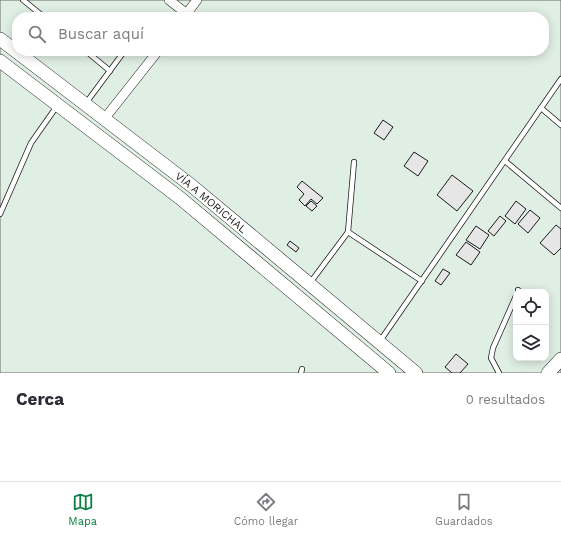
<!DOCTYPE html>
<html lang="es">
<meta charset="utf-8">
<style>
body{margin:0;font-family:"Work Sans",sans-serif;background:#f2f2f3;color:#2b2b33}
.controls{position:absolute;right:12px;bottom:12px;display:grid;overflow:hidden;border-radius:8px;box-shadow:0 2px 10px #0003}
.controls button{width:36px;height:36px;display:grid;place-items:center;padding:0;border:0;border-bottom:1px solid #e1e1e2;background:#fff;color:#2b2b33;font:20px sans-serif}
.list{margin:0;padding:0;list-style:none}
h2{display:flex;justify-content:space-between;align-items:center;height:52px;margin:0;padding:0 16px;font-size:17px}
h2 small{font-size:13px;font-weight:400;color:#7c7c81}
.icon{flex:none;width:22px;height:22px;fill:none;stroke:currentColor;stroke-width:2;stroke-linecap:round;stroke-linejoin:round}
.map{position:relative;flex:none;width:561px;height:373px;overflow:hidden}
.search{position:absolute;background:#fff;box-shadow:0 2px 10px #0003;left:12px;right:12px;top:12px;height:44px;display:flex;align-items:center;gap:10px;box-sizing:border-box;padding:0 14px;border-radius:16px;color:#7c7c81;font-size:15px}
.sheet{height:108px;background:#fff}
nav{display:flex;justify-content:space-around;align-items:center;box-sizing:border-box;height:56px;border-top:1px solid #e1e1e2;background:#fff;font-size:11px;color:#7c7c81}
nav a{display:grid;justify-items:center;gap:2px}
nav .on{color:#0b8043}
.map>svg:first-child{display:block}
.green{fill:#e0efe3;stroke:#6a6a6a;fill-rule:evenodd}
.building{fill:#e6e6e6;stroke:#1a1a1a}
.lines{fill:none;stroke-linecap:round;stroke-linejoin:round}
.lane-casing{stroke:#1a1a1a;stroke-width:6}
.street-casing{stroke:#1a1a1a;stroke-width:10}
.secondary-casing{stroke:#1a1a1a;stroke-width:14}
.lane{stroke:#fff;stroke-width:4.5}
.street{stroke:#fff;stroke-width:9}
.secondary{stroke:#fff;stroke-width:13}
.labels{text-anchor:middle;stroke-width:3;stroke-linejoin:round;paint-order:stroke}
.street-label{font-size:11px;fill:#1a1a1a;stroke:#fff}
</style>
<div class="map">
<svg width="561" height="373" viewBox="0 0 561 373">
<rect width="100%" height="100%" fill="#fff"/>
<path class="green" d="M0 0H561V373H0ZM17 17H544V51H17ZM516 292H546V358H516Z"/>
<g class="building">
<path d="M383 120 393 127 384 140 374 133Z"/>
<path d="M414 152 428 161 418 176 404 166Z"/>
<path d="M452 175 473 191 457 211 437 195Z"/>
<path d="M302 181 323 198 317 204 311 199 305 206 299 200 304 194 297 187Z"/>
<path d="M311 201 317 206 312 211 306 206Z"/>
<path d="M516 201 526 209 515 224 505 216Z"/>
<path d="M530 210 540 218 528 233 518 224Z"/>
<path d="M500 216 506 221 494 236 488 231Z"/>
<path d="M556 225 561 229V248L554 255 540 243Z"/>
<path d="M476 226 489 235 480 249 466 240Z"/>
<path d="M290 241 299 248 296 252 287 245Z"/>
<path d="M466 242 480 252 471 265 456 255Z"/>
<path d="M443 269 450 273 441 285 435 281Z"/>
<path d="M456 354 468 364 460 373H452L445 367Z"/>
</g>
<g class="lines">
<g class="lane-casing">
<g id="lane">
<path d="M23 0 44 17"/>
<path d="M86 51 110 71"/>
<path d="M86 103 123 53"/>
<path d="M541 108 561 125"/>
<path d="M505 161 561 208"/>
<path d="M0 214 31 143 57 106"/>
<path d="M348 232 422 281"/>
<path d="M310 283 348 232 354 162"/>
<path d="M518 292V290"/>
<path d="M380 341 561 79"/>
<path d="M301 373 302 369"/>
<path d="M499 373 491 358 493 348 516 296"/>
</g>
</g>
<g class="street-casing">
<g id="street">
<path d="M169 0 187 14"/>
<path d="M184 17 197 0"/>
<path d="M105 118 158 51"/>
</g>
</g>
<g class="secondary-casing">
<g id="secondary">
<path id="s1" d="M0 39 192 186 416 373"/>
<path d="M0 61 180 198 389 373"/>
<path d="M548 373 561 359"/>
</g>
</g>
<use href="#lane" class="lane"/>
<use href="#street" class="street"/>
<use href="#secondary" class="secondary"/>
</g>
<g class="labels">
<g class="street-label">
<text dy="4" stroke="none"><textPath href="#s1" startOffset="267">VÍA A MORICHAL</textPath></text>
</g>
</g>
</svg>
<div class="controls">
<button><svg class="icon" aria-label="locate" viewBox="0 0 24 24"><circle cx="12" cy="12" r="6"/><path d="M12 2v4M12 18v4M2 12h4M18 12h4"/></svg></button>
<button><svg class="icon" aria-label="layers" viewBox="0 0 24 24"><path d="M12 4l9 5-9 5-9-5zM3 14l9 5 9-5"/></svg></button>
</div>
<div class="search"><svg class="icon" aria-label="search" viewBox="0 0 24 24"><circle cx="10" cy="10" r="6"/><path d="M15 15l6 6"/></svg>Buscar aquí</div>
</div>
<section class="sheet">
<h2>Cerca<small>0 resultados</small></h2>
<ul class="list">
</ul>
</section>
<nav>
<a class="on"><svg class="icon" aria-label="map" viewBox="0 0 24 24"><path d="M3 6l6-2 6 2 6-2v14l-6 2-6-2-6 2zM9 4v14M15 6v14"/></svg>Mapa</a>
<a><svg class="icon" aria-label="directions" viewBox="0 0 24 24"><path d="M12 3l9 9-9 9-9-9zM9 14v-3h6M13 9l2 2-2 2"/></svg>Cómo llegar</a>
<a><svg class="icon" aria-label="saved" viewBox="0 0 24 24"><path d="M7 4h10v16l-5-4-5 4z"/></svg>Guardados</a>
</nav>
